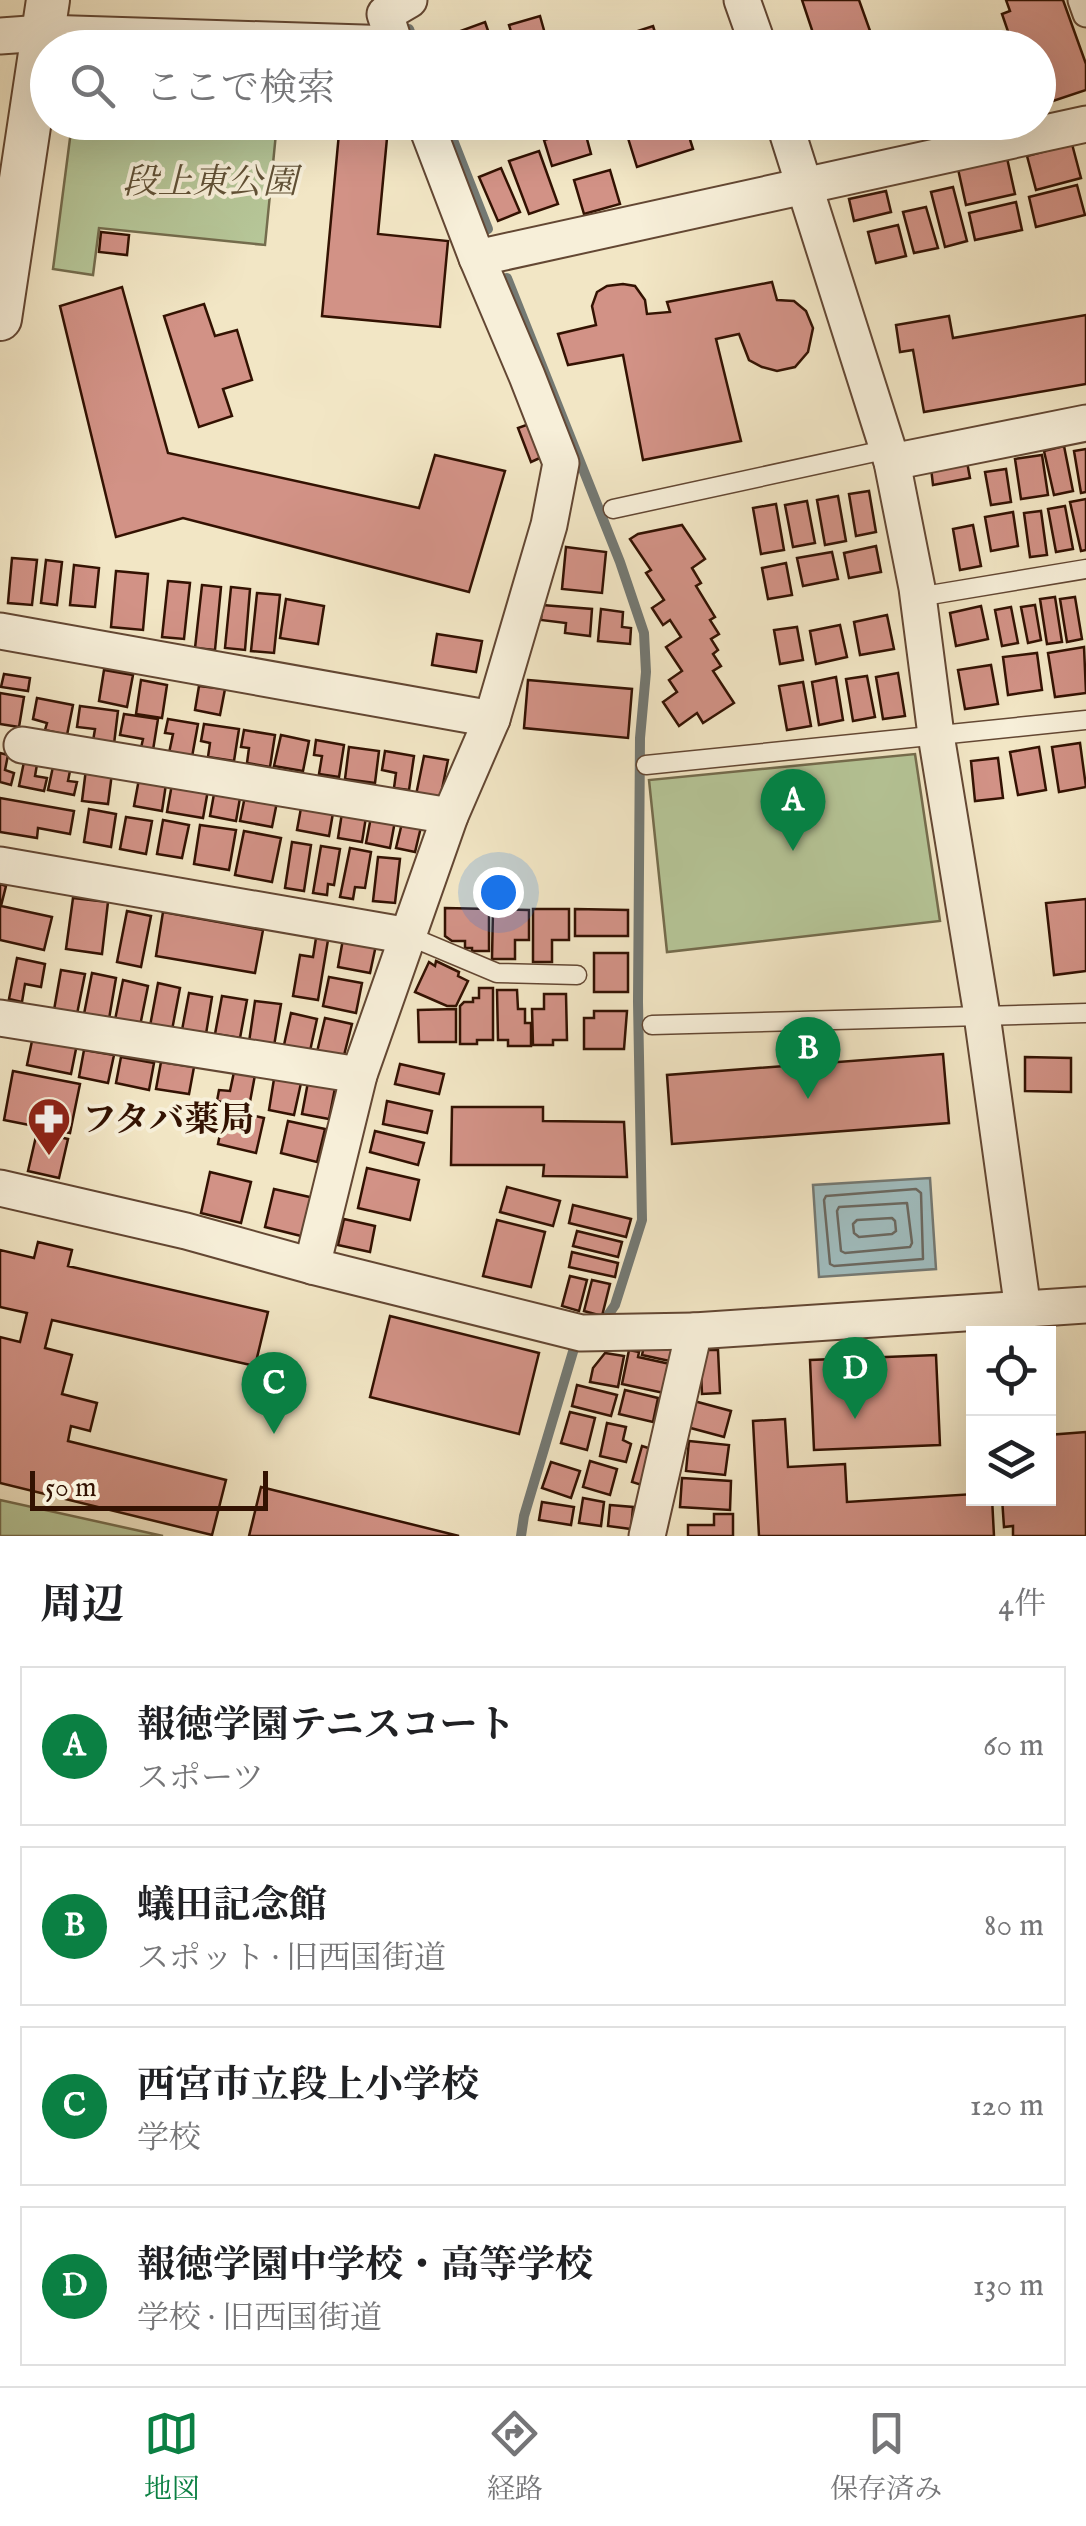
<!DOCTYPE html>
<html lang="ja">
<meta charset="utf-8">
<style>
body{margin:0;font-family:"IM FELL English","Noto Serif JP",serif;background:#f2f2f2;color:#202124}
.controls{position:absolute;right:30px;bottom:30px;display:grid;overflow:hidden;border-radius:0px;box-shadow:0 10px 40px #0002}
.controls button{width:90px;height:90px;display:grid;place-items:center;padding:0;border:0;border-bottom:2px solid #e0e0e0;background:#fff;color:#202124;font:50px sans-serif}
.scale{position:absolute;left:30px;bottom:25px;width:238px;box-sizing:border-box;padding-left:10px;border:5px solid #331202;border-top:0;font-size:28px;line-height:35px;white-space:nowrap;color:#331202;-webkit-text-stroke:8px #f7efd9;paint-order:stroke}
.you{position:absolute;left:498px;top:892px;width:35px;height:35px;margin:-25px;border:8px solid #fff;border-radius:50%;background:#1a73e8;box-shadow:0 0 0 15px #1a73e833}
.badge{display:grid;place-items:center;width:65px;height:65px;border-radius:50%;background:#0b8043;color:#fff;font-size:32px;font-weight:700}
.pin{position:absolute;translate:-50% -82px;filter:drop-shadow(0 2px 5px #0008)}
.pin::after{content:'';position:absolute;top:52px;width:35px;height:30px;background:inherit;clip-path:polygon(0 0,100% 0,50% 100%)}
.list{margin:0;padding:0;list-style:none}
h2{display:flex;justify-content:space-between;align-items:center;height:130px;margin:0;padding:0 40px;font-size:42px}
h2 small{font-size:32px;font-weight:400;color:#757577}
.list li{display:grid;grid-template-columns:65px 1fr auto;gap:30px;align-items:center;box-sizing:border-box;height:160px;margin:0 20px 20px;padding:0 20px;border:2px solid #e0e0e0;border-radius:0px}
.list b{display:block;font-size:38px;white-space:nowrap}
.list p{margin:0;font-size:32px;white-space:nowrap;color:#757577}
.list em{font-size:32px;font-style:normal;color:#757577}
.icon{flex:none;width:55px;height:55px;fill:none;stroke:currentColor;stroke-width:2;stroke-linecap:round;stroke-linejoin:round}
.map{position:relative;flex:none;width:1086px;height:1536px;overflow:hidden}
.search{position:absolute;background:#fff;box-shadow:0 10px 40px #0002;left:30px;right:30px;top:30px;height:110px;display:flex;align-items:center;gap:25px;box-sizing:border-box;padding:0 35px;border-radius:55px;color:#757577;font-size:38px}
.sheet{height:850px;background:#fff}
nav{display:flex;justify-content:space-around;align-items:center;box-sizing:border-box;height:140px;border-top:2px solid #e0e0e0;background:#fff;font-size:28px;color:#757577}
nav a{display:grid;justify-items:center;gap:5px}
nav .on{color:#0b8043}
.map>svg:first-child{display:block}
.green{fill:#b6c698;stroke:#746c4d;stroke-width:2.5}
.water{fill:#a0bdbf;stroke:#747973;stroke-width:2.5}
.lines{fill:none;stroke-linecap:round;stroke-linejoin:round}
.shore{stroke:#6a6860;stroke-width:2.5}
.stream{stroke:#747973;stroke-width:10}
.building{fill:#d29286;stroke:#331202;stroke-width:2.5}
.service-casing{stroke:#634733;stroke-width:21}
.pedestrian-casing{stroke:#634733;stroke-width:29}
.minor-casing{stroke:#634733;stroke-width:39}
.tertiary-casing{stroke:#634733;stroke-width:46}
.service{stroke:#f7efd9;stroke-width:18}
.pedestrian{stroke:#f7efd9;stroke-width:25}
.minor{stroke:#f7efd9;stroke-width:35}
.tertiary{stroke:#f7efd9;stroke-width:42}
.labels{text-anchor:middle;stroke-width:8;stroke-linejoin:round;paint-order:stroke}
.park-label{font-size:35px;font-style:italic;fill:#615136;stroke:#f7efd9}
.poi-label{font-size:35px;font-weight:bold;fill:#331202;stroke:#f7efd9;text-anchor:start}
</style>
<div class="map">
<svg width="1086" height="1536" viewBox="0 0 1086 1536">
<rect width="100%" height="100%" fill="#f2e6c5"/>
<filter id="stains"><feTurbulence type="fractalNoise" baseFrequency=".002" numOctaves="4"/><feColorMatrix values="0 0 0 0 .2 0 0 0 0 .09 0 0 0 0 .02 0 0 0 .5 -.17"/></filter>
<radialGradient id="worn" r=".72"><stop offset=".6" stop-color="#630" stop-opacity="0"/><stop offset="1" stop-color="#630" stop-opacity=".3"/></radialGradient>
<g class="green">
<path d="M72 123H277L265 245 99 228 93 275 53 269Z"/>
<path d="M915 754 940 921 667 952 649 780Z"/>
<path d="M0 1500 163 1536H0Z"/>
</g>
<path class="water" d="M930 1178 936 1269 819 1277 813 1185Z"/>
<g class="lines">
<g class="shore">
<path d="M916 1189 921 1193 923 1259 834 1266 830 1264 824 1200 826 1196Z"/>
<path d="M907 1203 912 1243 910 1247 845 1253 841 1251 837 1211 839 1207Z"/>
<path d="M892 1218 895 1221 896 1231 892 1234 859 1237 854 1233 853 1224 857 1220Z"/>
</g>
<g class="stream">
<path d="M409 29 416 48"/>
<path d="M446 122 488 229"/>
<path d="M507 278 620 562 644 633 646 672 640 738 638 1002 642 1220 615 1305 604 1321"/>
<path d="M521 1536 524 1516 575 1345"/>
</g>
</g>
<g class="building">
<path d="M802 0H859L874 42 857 48H818Z"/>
<path d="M1006 0H1063L1086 64V90L1038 106V48H1000L1012 43 1002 14 1010 11Z"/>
<path d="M540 16 549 48H516L509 25Z"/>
<path d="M485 22 494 48H448L444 37Z"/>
<path d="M653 26 660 48H619L616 38Z"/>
<path d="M623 122H712L687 130 693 149 637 167Z"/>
<path d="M829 122H874L834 137Z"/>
<path d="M952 122H992L956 135Z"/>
<path d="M584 128 591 154 552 166 544 140Z"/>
<path d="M339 133 387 138 378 234 448 241 440 327 322 316Z"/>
<path d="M1072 144 1081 178 1036 190 1027 156Z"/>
<path d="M539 151 558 204 529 214 509 161Z"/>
<path d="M1007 158 1015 194 966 205 958 169Z"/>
<path d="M501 168 520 212 498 221 479 177Z"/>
<path d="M610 170 620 204 584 214 574 180Z"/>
<path d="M1077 185 1085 215 1036 227 1029 197Z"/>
<path d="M953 187 967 241 945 247 931 192Z"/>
<path d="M886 191 891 212 854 221 849 199Z"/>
<path d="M1016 202 1022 230 975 240 969 213Z"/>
<path d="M926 207 938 248 914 253 903 212Z"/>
<path d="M898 225 906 256 876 263 868 232Z"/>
<path d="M101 232 129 235 127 255 99 252Z"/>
<path d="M772 282 777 300 794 301 806 311 813 328 808 352 795 367 777 371 762 367 749 360 739 334 716 339 741 441 643 460 623 355 568 365 558 334 596 325 592 306 597 292 607 286 623 284 635 286 645 300 647 314 670 312 667 302Z"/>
<path d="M122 287 168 453 419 508 435 455 505 471 469 592 183 518 116 537 60 306Z"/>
<path d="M204 304 215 336 237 330 252 380 223 389 232 416 199 427 164 316Z"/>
<path d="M1086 315V384L924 412 913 350 900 352 896 325 949 316 953 338Z"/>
<path d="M529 424 542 457 531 462 518 428Z"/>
<path d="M1064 446 1073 491 1054 495 1044 451Z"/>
<path d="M1086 449V492L1081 493 1074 451Z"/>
<path d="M1042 455 1048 495 1021 499 1015 459Z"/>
<path d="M967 462 970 478 933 485 931 468Z"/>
<path d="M1006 469 1011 502 991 505 985 472Z"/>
<path d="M869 491 876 532 856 536 849 494Z"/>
<path d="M838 496 846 541 825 545 817 500Z"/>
<path d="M1086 499V550L1081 551 1070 502Z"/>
<path d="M807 501 815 543 793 547 785 505Z"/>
<path d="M776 504 784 550 761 554 753 508Z"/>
<path d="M1065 506 1073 549 1056 552 1048 509Z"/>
<path d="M1041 511 1047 555 1030 557 1024 513Z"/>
<path d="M1013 512 1018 546 991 551 985 517Z"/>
<path d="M682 525 705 559 692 568 701 583 696 586 715 617 710 620 719 634 711 639 718 650 713 654 721 666 713 671 734 703 703 723 697 713 679 726 663 702 677 692 669 680 682 671 666 647 681 637 670 620 663 625 652 608 664 600 646 573 651 570 630 539 638 534Z"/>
<path d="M973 525 981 566 960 570 953 529Z"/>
<path d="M876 546 881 572 849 578 844 553Z"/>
<path d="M566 547 606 552 602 593 562 589Z"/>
<path d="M832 552 838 579 803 586 797 558Z"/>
<path d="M12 558 37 560 32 605 8 603Z"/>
<path d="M46 560 62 562 57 605 41 603Z"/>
<path d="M786 563 792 595 768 599 762 568Z"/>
<path d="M74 565 99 568 95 607 70 605Z"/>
<path d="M116 571 148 574 143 630 111 627Z"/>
<path d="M168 581 190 583 184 639 162 637Z"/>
<path d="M202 585 221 587 215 650 195 648Z"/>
<path d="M231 587 250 589 245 650 225 648Z"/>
<path d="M257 593 280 595 274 653 251 651Z"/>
<path d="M1055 597 1062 642 1047 644 1040 599Z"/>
<path d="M1075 597 1082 639 1067 642 1060 599Z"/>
<path d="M286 599 324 606 318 644 280 638Z"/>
<path d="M542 605 592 609 590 636 565 633 566 623 541 620Z"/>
<path d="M1035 605 1041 640 1028 643 1021 607Z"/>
<path d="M981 606 988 639 956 646 950 613Z"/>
<path d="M1011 607 1018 643 1002 646 995 610Z"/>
<path d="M601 609 623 612 622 627 631 628 630 644 598 641Z"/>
<path d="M887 615 894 649 860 655 854 622Z"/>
<path d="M840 625 847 657 816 664 810 631Z"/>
<path d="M797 627 803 660 780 664 774 630Z"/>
<path d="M437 634 482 641 476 672 432 665Z"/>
<path d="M1084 647 1086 693 1055 697 1048 653Z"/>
<path d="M1037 653 1042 690 1008 695 1003 657Z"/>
<path d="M991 665 998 704 965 709 958 670Z"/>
<path d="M104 670 133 675 127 707 99 701Z"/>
<path d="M898 673 905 716 883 719 876 677Z"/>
<path d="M4 674 30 678 28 691 1 687Z"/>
<path d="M867 676 875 717 853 721 846 679Z"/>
<path d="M836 677 843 720 819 725 812 682Z"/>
<path d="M141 680 167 685 162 718 136 714Z"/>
<path d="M528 680 632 689 628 738 524 728Z"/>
<path d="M803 682 811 726 787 730 779 686Z"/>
<path d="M199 686 225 689 220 715 195 710Z"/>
<path d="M0 693 24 697 19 727 0 724Z"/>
<path d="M37 698 73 705 67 735 45 730 47 723 33 719Z"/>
<path d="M80 706 118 711 114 744 93 741 95 729 77 727Z"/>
<path d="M124 714 158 719 153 750 141 748 143 739 120 735Z"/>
<path d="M168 719 198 724 192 757 169 753 173 734 165 733Z"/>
<path d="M204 724 239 729 234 761 208 757 210 743 201 741Z"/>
<path d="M244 730 275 735 270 767 247 763 249 748 241 747Z"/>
<path d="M281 735 309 741 303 771 274 766Z"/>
<path d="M316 740 344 745 339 777 319 774 322 756 314 755Z"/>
<path d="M1080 743 1086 787 1059 792 1052 747Z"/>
<path d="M349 747 379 751 375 783 345 779Z"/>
<path d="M1039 747 1046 790 1018 795 1010 752Z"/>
<path d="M385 751 414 756 409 790 394 788 396 773 382 770Z"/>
<path d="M0 753 8 755 5 770 14 773 11 785 0 782Z"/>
<path d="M424 756 448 760 440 799 416 795Z"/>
<path d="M25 757 38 759 35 776 47 778 44 791 19 786Z"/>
<path d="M998 758 1003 798 975 801 971 761Z"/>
<path d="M54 762 71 766 68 781 77 782 74 795 48 790Z"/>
<path d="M86 769 112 773 108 804 82 801Z"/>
<path d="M139 779 166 784 162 811 134 806Z"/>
<path d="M172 784 208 790 203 818 167 812Z"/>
<path d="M214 794 240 798 236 821 210 816Z"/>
<path d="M245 796 277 802 272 827 240 821Z"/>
<path d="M0 798 74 811 70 834 38 828 37 838 0 832Z"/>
<path d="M301 808 333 813 329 836 297 830Z"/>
<path d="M89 809 116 814 111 847 84 842Z"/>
<path d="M342 813 366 817 362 842 338 838Z"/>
<path d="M126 817 152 821 146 854 120 849Z"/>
<path d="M371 817 395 821 390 848 366 843Z"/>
<path d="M163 820 189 825 182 858 157 854Z"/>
<path d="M402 823 421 827 415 852 396 848Z"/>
<path d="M200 825 236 830 229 870 194 864Z"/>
<path d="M244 831 281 838 272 882 235 875Z"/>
<path d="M292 842 311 845 304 891 285 888Z"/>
<path d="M321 846 340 849 334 885 328 884 327 895 313 893Z"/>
<path d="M350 848 371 852 365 888 355 887 353 899 340 897Z"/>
<path d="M378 857 400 859 395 903 373 901Z"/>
<path d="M0 884 6 886 1 906 52 917 44 950 0 940Z"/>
<path d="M73 898 108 902 102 954 66 949Z"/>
<path d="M1086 899V971L1054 975 1046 903Z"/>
<path d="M445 908 489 909V951H472V948H465V941H452L445 936Z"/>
<path d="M493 909 529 910V940H515V959H492Z"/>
<path d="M533 909H569V940H552V962H533Z"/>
<path d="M575 909 628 910V936H575Z"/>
<path d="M127 911 151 916 141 967 117 962Z"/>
<path d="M163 912 263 930 255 973 156 956Z"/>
<path d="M316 938 328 940 318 1000 293 996 300 955 313 957Z"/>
<path d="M343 939 376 945 370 973 338 967Z"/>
<rect x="594" y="953" width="34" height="39"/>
<path d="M17 958 45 964 41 987 25 984 22 1002 9 999Z"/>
<path d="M436 961 459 972 458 976 468 981 456 1006H447L415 992 429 962 435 966Z"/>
<path d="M61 970 85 974 77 1014 54 1010Z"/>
<path d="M92 973 116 978 109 1019 84 1014Z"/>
<path d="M329 977 362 983 356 1013 323 1006Z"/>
<path d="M123 980 148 986 140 1026 115 1020Z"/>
<path d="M158 983 180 988 172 1030 150 1026Z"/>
<path d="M479 988H493V1040H477V1044H460V1006L464 1002H473V998H479Z"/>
<path d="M497 990H517L518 1009H525V1023H531V1046H508V1040H498Z"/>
<path d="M189 993 212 997 206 1034 182 1030Z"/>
<path d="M544 994H566L567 1040H553V1045H533L532 1009H544Z"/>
<path d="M222 996 247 1000 240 1038 215 1034Z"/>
<path d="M255 1001 281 1004 274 1046 249 1042Z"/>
<path d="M456 1009V1042H419L418 1010Z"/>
<path d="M594 1011H627L624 1049H584V1018H594Z"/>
<path d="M291 1013 317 1019 310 1051 284 1045Z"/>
<path d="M325 1018 352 1024 343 1059 317 1052Z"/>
<path d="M33 1036 77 1044 71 1074 27 1065Z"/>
<path d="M84 1050 114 1055 108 1083 79 1077Z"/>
<path d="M943 1054 949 1123 672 1144 667 1075Z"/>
<path d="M121 1057 154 1063 149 1090 116 1083Z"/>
<path d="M1025 1057 1071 1058V1092L1025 1091Z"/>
<path d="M161 1062 194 1067 189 1094 156 1089Z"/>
<path d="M400 1064 444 1074 439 1094 395 1084Z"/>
<path d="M13 1071 80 1084 70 1133 4 1120Z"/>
<path d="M234 1072 255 1075 249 1107 217 1101 219 1090 230 1091Z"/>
<path d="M274 1079 301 1083 294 1115 269 1110Z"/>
<path d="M308 1082 335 1088 329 1119 302 1114Z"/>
<path d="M387 1101 432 1111 427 1133 383 1124Z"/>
<path d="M452 1107H543V1121L624 1122 627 1177 543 1176 544 1165H451Z"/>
<path d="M225 1109 264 1118 256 1153 218 1144Z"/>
<path d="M288 1121 325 1129 317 1162 281 1153Z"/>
<path d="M375 1131 424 1143 418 1165 370 1152Z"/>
<path d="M37 1132 68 1139 59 1178 28 1171Z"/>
<path d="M367 1168 419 1180 410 1220 358 1208Z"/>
<path d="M210 1172 251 1182 241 1223 201 1213Z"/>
<path d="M507 1187 560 1201 553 1226 500 1212Z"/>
<path d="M274 1189 314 1198 301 1236 265 1227Z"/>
<path d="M573 1205 631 1219 626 1237 569 1223Z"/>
<path d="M344 1219 375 1226 370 1252 338 1245Z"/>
<path d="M497 1220 545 1232 531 1287 483 1276Z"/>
<path d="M577 1231 622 1242 618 1257 573 1246Z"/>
<path d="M38 1242 72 1250 68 1266 268 1312 255 1366 52 1320 45 1348 72 1355 62 1394 97 1403 90 1431 71 1426 68 1441 226 1480 212 1535 0 1483V1337L20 1342 27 1313 0 1307V1250L34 1258Z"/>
<path d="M572 1252 618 1263 615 1277 569 1267Z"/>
<path d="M570 1276 587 1280 579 1311 562 1306Z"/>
<path d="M592 1280 610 1284 602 1316 584 1311Z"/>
<path d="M390 1316 539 1353 519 1434 370 1397Z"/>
<path d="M645 1342H683L679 1363 642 1355Z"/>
<path d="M629 1350 639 1352 638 1357 670 1364 664 1393 622 1384Z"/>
<path d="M700 1350H718L720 1393 702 1394Z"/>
<path d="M605 1353 624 1356 618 1387 590 1382 593 1368Z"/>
<path d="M936 1355 940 1445 814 1450 810 1360Z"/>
<path d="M577 1385 617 1395 611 1416 572 1406Z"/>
<path d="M625 1390 658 1398 653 1422 619 1414Z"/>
<path d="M694 1401 731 1411 724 1437 687 1427Z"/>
<path d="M570 1412 595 1418 587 1450 561 1443Z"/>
<path d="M785 1419 788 1467 845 1464 847 1502 974 1494V1498H992L994 1536H759L753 1421Z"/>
<path d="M607 1423 626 1427 623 1440 631 1444 626 1462 600 1456Z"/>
<path d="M1086 1432V1536H1013V1526L1004 1527 1002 1498H1048V1435Z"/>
<path d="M689 1441 729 1445 725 1475 686 1471Z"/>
<path d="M642 1446 658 1451 648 1487 632 1482Z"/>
<path d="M590 1461 617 1469 610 1495 583 1487Z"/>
<path d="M551 1462 580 1471 571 1498 542 1488Z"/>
<path d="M682 1478 731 1481 730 1510 680 1507Z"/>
<path d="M261 1487 459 1536H249Z"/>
<path d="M583 1498 604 1502 601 1526 579 1523Z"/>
<path d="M542 1502 574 1507 571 1525 539 1520Z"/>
<path d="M610 1505 633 1507 631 1529 608 1526Z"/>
<path d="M714 1514H733V1536H688V1525H714Z"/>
</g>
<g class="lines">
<g class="service-casing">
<g id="service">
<path d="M613 509 889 449"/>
<path d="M918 597 1086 569"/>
<path d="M646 765 1086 720"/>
<path d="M409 936 497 973 577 975"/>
<path d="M652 1025 1086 1013"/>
</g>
</g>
<g class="pedestrian-casing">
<path id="pedestrian" d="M1081 0 1086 14"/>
</g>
<g class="minor-casing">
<g id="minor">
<path d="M742 0 759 48"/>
<path d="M0 36 43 33 395 44"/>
<path d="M396 48 385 14 409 0"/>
<path d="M784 122 892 462 917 588 936 735 982 1015 1023 1310"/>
<path d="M477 258 1086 124"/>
<path d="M892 462 1086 423"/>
<path d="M0 631 492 719"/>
<path d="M22 745 450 816"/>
<path d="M0 865 409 936"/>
<path d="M0 1018 359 1075"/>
<path d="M0 1188 186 1231 312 1266 581 1333 694 1331"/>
<path d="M312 1266 359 1075 450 816 492 719 549 525 561 463 527 376 477 258 425 122"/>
<path d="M647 1536 694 1331 1086 1305"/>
</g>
</g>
<g class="tertiary-casing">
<path id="tertiary" d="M0 319 48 0"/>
</g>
<use href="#service" class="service"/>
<use href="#pedestrian" class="pedestrian"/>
<use href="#minor" class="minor"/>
<use href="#tertiary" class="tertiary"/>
</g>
<defs>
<g id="pharmacy-pin" transform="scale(2.25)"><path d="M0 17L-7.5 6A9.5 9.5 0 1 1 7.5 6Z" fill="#8f2418" stroke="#f7efd9"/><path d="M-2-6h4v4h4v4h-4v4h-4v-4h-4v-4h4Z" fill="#fff"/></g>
</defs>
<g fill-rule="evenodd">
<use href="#pharmacy-pin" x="49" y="1119"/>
</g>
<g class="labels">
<g class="park-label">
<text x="210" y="193">段上東公園</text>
</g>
<g class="poi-label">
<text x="82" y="1131">フタバ薬局</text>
</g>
</g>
<rect width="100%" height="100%" filter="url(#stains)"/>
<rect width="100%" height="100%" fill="url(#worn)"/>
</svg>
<div class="controls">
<button><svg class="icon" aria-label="locate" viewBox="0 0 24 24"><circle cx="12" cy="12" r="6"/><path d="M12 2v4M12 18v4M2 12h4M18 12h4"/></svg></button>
<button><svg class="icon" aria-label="layers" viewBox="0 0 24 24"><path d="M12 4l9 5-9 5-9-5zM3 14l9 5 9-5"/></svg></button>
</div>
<div class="scale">50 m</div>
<div class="you"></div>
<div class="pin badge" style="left:793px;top:851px">A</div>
<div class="pin badge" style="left:808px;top:1099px">B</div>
<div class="pin badge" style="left:274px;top:1434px">C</div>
<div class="pin badge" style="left:855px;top:1419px">D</div>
<div class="search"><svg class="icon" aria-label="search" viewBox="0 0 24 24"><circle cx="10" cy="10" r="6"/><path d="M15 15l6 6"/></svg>ここで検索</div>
</div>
<section class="sheet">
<h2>周辺<small>4件</small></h2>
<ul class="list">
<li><span class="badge">A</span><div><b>報徳学園テニスコート</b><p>スポーツ</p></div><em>60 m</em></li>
<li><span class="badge">B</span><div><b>蟻田記念館</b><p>スポット · 旧西国街道</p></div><em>80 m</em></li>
<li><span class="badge">C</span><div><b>西宮市立段上小学校</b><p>学校</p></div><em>120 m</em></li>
<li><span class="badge">D</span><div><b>報徳学園中学校・高等学校</b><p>学校 · 旧西国街道</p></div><em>130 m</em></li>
</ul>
</section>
<nav>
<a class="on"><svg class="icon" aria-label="map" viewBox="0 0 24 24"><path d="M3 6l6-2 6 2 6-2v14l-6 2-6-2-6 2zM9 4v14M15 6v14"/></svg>地図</a>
<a><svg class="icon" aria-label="directions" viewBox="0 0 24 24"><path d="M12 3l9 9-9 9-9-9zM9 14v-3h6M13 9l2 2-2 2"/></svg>経路</a>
<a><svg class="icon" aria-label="saved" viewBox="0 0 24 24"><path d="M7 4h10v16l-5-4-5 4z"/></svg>保存済み</a>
</nav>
